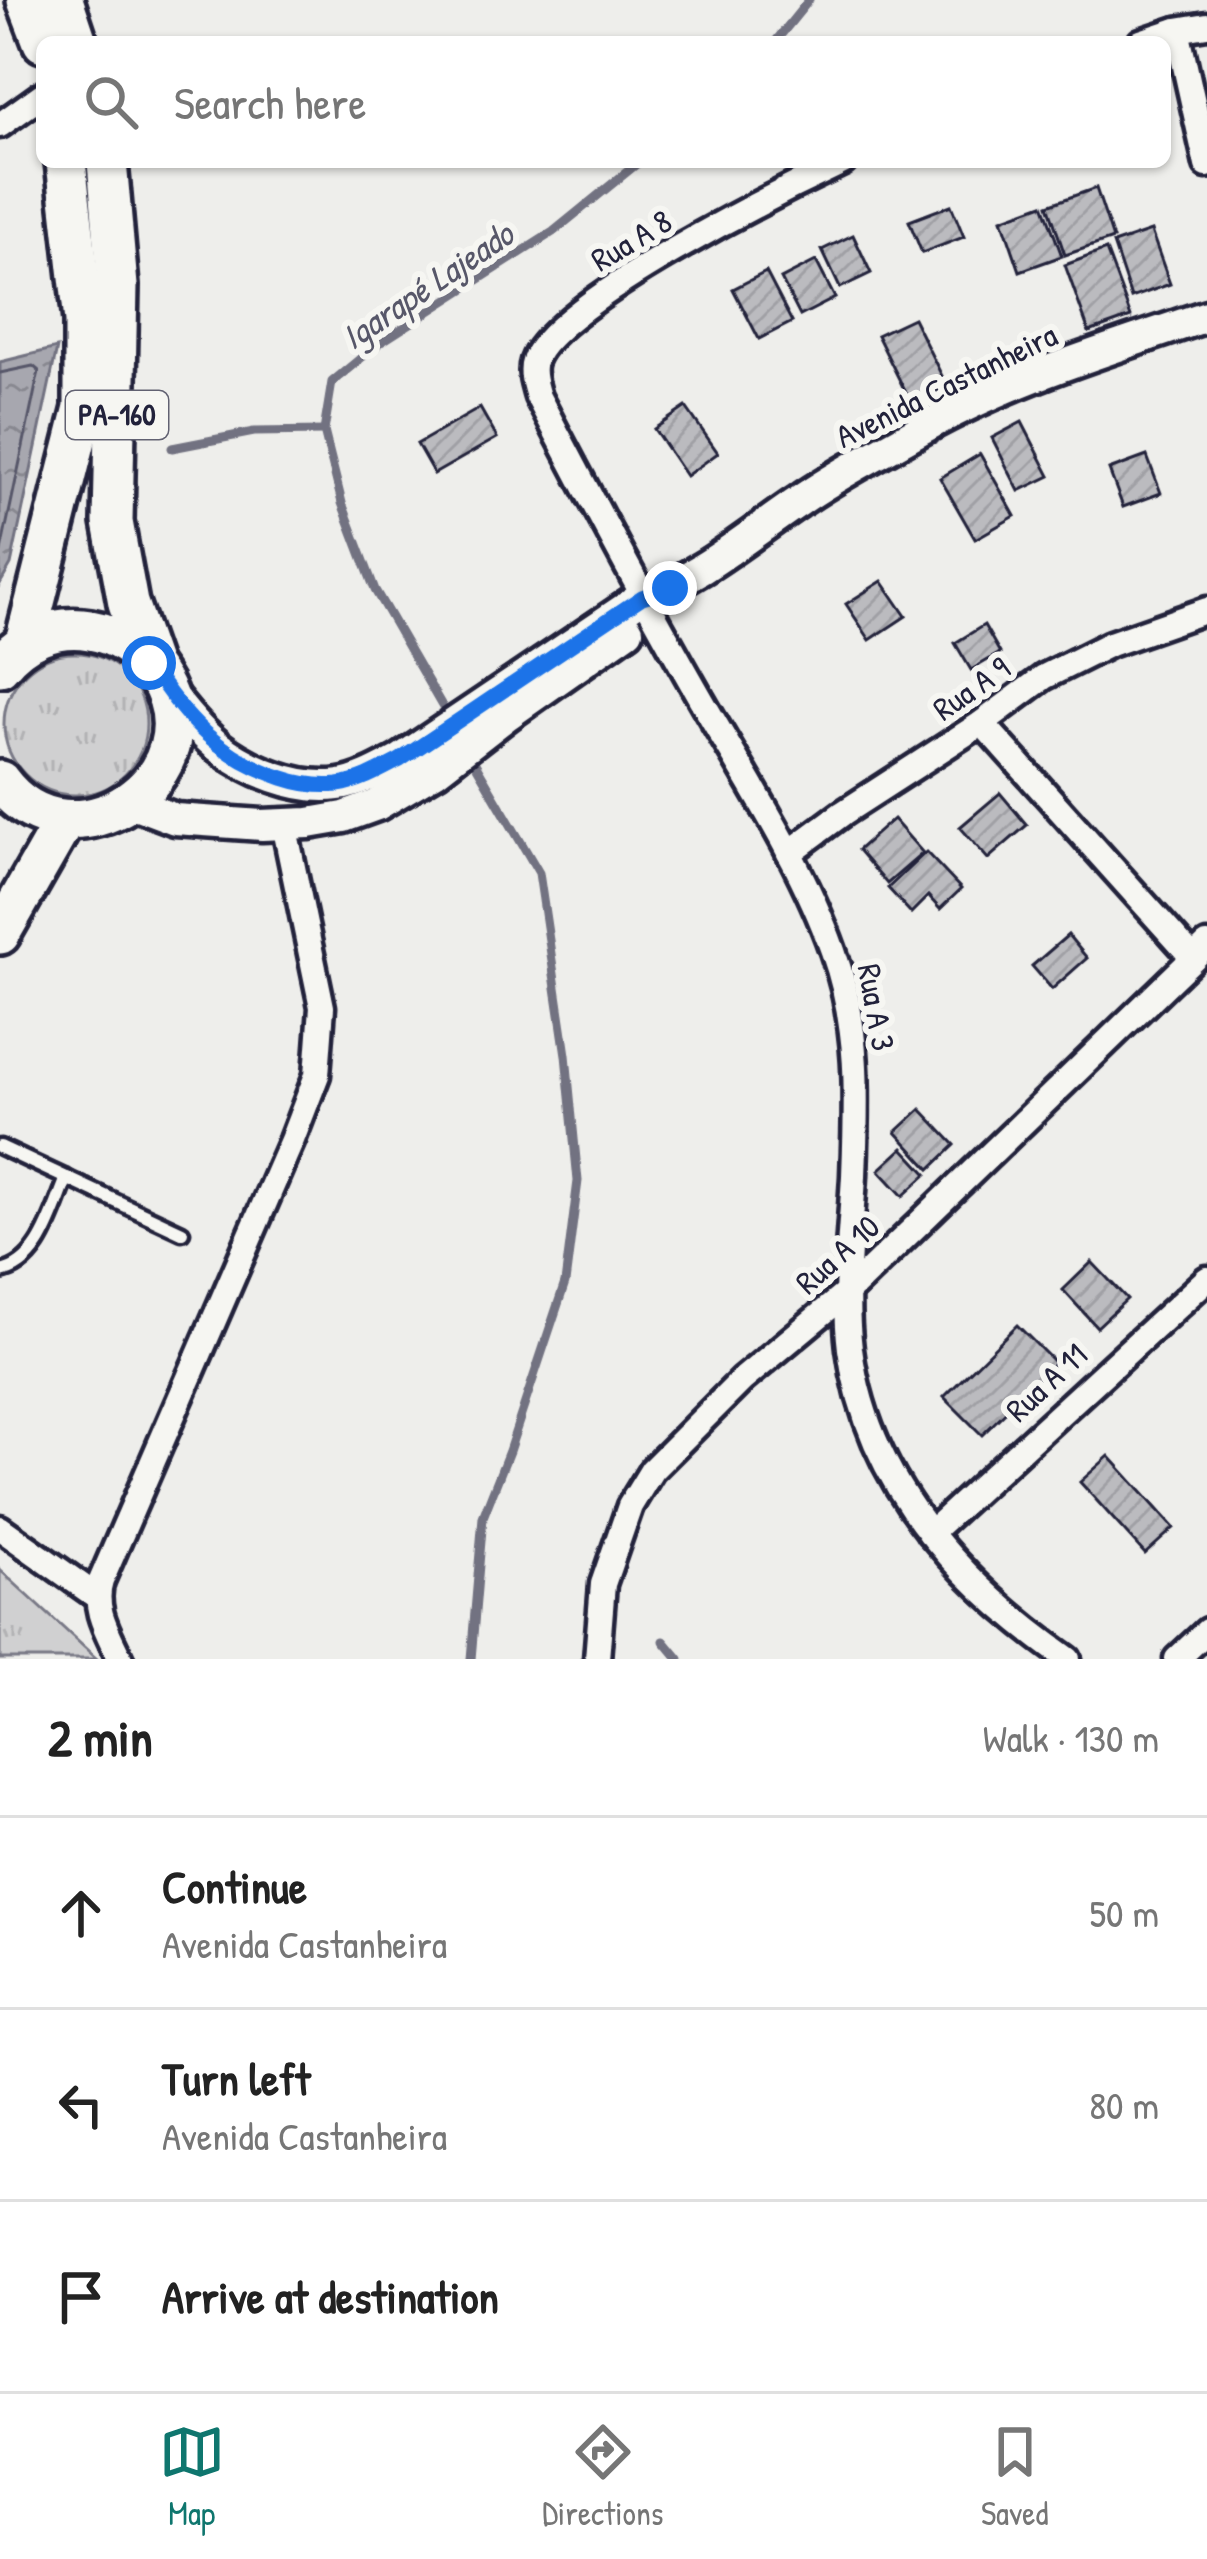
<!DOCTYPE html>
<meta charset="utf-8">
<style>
body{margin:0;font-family:"Patrick Hand",sans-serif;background:#f2f2f2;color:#222}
.stop{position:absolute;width:36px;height:36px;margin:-27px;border:9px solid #1a73e8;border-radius:50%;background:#fff}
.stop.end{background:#1a73e8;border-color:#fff;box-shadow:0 3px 12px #0008}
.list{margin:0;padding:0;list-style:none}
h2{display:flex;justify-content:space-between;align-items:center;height:156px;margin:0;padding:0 48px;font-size:51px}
h2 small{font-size:39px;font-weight:400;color:#767676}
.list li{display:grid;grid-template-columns:78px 1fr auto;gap:36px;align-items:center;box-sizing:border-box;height:192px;padding:0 48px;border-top:3px solid #e0e0e0}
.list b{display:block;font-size:45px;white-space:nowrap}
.list p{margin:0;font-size:39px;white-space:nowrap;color:#767676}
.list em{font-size:39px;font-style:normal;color:#767676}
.icon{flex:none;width:66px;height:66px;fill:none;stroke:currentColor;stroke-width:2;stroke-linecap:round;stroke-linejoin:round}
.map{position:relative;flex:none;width:1207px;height:1659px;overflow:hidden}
.search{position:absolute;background:#fff;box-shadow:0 3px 9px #0004;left:36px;right:36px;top:36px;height:132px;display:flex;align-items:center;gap:30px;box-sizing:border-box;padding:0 42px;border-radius:18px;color:#767676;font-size:45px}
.sheet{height:732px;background:#fff}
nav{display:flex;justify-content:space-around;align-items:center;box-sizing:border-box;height:168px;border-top:3px solid #e0e0e0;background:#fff;font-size:33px;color:#767676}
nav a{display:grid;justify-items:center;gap:6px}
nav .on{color:#0f766e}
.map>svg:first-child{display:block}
.grass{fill:url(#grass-tufts);stroke:#797986;stroke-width:3}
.water{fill:url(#water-ripples);stroke:#727281;stroke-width:3}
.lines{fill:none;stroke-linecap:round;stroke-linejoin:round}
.shore{stroke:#575769;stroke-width:3}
.stream{stroke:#727281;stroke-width:9}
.building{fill:url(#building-hatch);stroke:#22223b;stroke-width:3}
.service-casing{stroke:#22223b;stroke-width:21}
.minor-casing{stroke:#22223b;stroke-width:33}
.tertiary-casing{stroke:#22223b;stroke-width:39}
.primary-casing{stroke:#22223b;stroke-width:48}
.service{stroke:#f6f6f2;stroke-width:12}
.minor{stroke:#f6f6f2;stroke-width:24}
.tertiary{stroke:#f6f6f2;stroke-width:30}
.primary{stroke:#f6f6f2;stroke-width:39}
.route{stroke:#1a73e8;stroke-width:15}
.labels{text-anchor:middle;stroke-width:12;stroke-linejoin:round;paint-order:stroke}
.shield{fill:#f6f6f2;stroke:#626272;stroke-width:3}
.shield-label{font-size:30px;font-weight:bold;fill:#22223b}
.street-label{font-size:33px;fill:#22223b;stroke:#f6f6f2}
.water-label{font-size:36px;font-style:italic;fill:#575769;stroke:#f6f6f2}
</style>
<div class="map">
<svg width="1207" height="1659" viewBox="0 0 1207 1659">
<defs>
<pattern id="grass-tufts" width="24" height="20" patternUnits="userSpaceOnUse" patternTransform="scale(3)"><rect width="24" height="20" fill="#d0d0d1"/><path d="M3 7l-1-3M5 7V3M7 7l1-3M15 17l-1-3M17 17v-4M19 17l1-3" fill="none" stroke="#b2b2b4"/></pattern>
<pattern id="water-ripples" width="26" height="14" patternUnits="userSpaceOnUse" patternTransform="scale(3)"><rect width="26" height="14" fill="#a7a7af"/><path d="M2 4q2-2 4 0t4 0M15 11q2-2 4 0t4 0" fill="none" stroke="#888890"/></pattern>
<pattern id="building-hatch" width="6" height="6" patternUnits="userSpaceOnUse" patternTransform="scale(3)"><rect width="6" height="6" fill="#bbbbbf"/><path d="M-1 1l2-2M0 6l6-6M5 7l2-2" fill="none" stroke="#a0a0a5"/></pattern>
</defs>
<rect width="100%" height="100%" fill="#eeeeeb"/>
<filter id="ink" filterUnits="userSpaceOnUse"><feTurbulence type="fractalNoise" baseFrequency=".00833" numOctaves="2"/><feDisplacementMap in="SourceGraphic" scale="24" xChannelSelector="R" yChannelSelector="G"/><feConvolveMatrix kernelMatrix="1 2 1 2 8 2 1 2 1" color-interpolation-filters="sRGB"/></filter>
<g filter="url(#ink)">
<g class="grass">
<circle cx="75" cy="724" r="71"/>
<path d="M0 1570 97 1659H0Z"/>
</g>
<path class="water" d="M57 348 11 565 0 584V362Z"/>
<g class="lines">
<path class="shore" d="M0 373 33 366 39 371 0 556"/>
<g class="stream">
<path d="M775 42 809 0"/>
<path d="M172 448 254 432 324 431"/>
<path d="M449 718 375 590 342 503 324 431 332 382 378 344 553 232 639 162"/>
<path d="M469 753 539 873 566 1055 578 1181 565 1283 509 1451 483 1517 471 1659"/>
<path d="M664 1641 679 1659"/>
</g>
</g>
<g class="building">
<path d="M1096 188 1113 239 1065 255 1048 205Z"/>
<path d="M1043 204 1062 256 1020 271 1002 219Z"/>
<path d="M951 205 964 237 922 253 909 221Z"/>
<path d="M1151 231 1170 284 1131 298 1113 244Z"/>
<path d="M853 235 871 273 840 288 822 250Z"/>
<path d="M1106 250 1131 317 1089 332 1065 265Z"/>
<path d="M816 261 835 298 800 316 781 279Z"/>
<path d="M766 272 792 322 759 339 733 289Z"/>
<path d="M913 318 947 386 911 403 877 335Z"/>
<path d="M686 407 718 453 686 476 654 429Z"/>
<path d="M480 408 497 438 434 474 417 444Z"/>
<path d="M1022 422 1050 476 1019 491 992 438Z"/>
<path d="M980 454 1015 516 975 539 940 478Z"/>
<path d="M1147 456 1161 493 1123 507 1109 470Z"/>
<path d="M882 581 906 616 870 640 846 604Z"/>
<path d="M984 625 1000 653 971 670 955 643Z"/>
<path d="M1000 793 1027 825 988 859 960 827Z"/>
<path d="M893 819 923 853 887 884 858 850Z"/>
<path d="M926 852 961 889 940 909 928 896 911 913 888 888Z"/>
<path d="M1068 935 1087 958 1052 989 1032 966Z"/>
<path d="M921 1109 955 1145 930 1169 896 1132Z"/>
<path d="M903 1148 927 1174 903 1196 879 1170Z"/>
<path d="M1092 1262 1127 1299 1097 1327 1063 1290Z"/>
<path d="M1017 1325 1055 1363 982 1435 944 1397Z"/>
<path d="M1109 1456 1174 1528 1145 1554 1080 1482Z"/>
</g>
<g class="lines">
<g class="service-casing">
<g id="service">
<path d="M0 1147 182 1232"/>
<path d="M0 1272C40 1266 53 1211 67 1178"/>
</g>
</g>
<g class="minor-casing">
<g id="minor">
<path d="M1177 30 1207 165"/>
<path d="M1141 42 1177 30 1207 25"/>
<path d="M0 125 42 95"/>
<path d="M843 162C783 190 553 304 534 361 530 373 535 386 538 397 590 497 642 596 698 694 745 777 801 860 833 951 860 1026 857 1098 854 1176 851 1232 843 1292 850 1349 867 1483 961 1584 1068 1659"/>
<path d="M982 723 1193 958"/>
<path d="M789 853 843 813 982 723 1044 677 1110 644 1207 610"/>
<path d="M0 1528 96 1596"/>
<path d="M930 1533 1207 1279"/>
<path d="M120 1659C109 1634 92 1609 101 1581L292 1140 317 1075 322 1007 284 824"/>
<path d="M597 1659 603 1584 630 1506 652 1470 742 1380 849 1291 1207 945"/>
<path d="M1177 1659 1207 1631"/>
</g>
</g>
<g class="tertiary-casing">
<g id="tertiary">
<path d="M166 689C181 709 197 729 216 745 248 770 298 791 339 785 360 782 381 770 400 760L642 597C697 580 750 534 798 502 833 477 872 457 909 436 1001 382 1106 350 1207 316"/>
<path d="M130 802 175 819 262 825 309 823 344 817 377 805 436 770 507 715 628 630"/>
</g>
</g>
<g class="primary-casing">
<g id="primary">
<path d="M27 0 43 42"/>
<path d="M63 0 77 42"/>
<path d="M107 162 118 286 113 522 128 603 149 663"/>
<path d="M25 642 84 408V321L66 162"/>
<path d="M0 666C22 638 55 624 90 630 119 635 141 651 157 676 220 773 72 878 0 781"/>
<path d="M0 934 65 820"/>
</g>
</g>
<use href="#service" class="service"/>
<use href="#minor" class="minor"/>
<use href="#tertiary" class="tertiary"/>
<use href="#primary" class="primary"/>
</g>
</g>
<g class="lines" filter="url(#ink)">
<path class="route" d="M149 663C184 718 219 757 283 778 301 784 319 787 338 785 360 782 381 770 400 760L642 597 670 588"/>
</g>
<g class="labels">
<rect class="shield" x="66" y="391" width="102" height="48" rx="9"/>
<g class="shield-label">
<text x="117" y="425">PA-160</text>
</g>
<g class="street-label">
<text transform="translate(631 240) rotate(-31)" y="12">Rua A 8</text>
<text transform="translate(946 385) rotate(-26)" y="12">Avenida Castanheira</text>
<text transform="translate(971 688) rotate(-35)" y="12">Rua A 9</text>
<text transform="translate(877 1007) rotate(80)" y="12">Rua A 3</text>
<text transform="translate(837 1254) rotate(-42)" y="12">Rua A 10</text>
<text transform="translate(1046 1382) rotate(-43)" y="12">Rua A 11</text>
</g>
<g class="water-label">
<text transform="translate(427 285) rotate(-34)" y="13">Igarapé Lajeado</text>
</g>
</g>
</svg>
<div class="stop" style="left:149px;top:663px"></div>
<div class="stop end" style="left:670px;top:588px"></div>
<div class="search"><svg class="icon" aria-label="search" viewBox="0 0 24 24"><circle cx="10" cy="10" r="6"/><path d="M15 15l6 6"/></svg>Search here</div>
</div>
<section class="sheet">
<h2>2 min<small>Walk · 130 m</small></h2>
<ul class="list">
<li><svg class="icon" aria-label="ahead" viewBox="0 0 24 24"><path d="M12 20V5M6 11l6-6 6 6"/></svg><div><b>Continue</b><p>Avenida Castanheira</p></div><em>50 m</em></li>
<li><svg class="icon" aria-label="left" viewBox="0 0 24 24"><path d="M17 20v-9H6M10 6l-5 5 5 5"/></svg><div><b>Turn left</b><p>Avenida Castanheira</p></div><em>80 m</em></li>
<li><svg class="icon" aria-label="arrive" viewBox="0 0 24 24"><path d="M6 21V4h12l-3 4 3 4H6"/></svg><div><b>Arrive at destination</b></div></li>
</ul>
</section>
<nav>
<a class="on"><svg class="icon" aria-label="map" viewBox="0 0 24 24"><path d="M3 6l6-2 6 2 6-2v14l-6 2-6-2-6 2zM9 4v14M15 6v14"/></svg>Map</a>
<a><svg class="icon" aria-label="directions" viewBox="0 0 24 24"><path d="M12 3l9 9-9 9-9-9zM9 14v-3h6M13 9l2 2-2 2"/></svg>Directions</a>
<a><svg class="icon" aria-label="saved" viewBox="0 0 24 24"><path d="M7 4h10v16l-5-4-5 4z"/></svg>Saved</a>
</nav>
